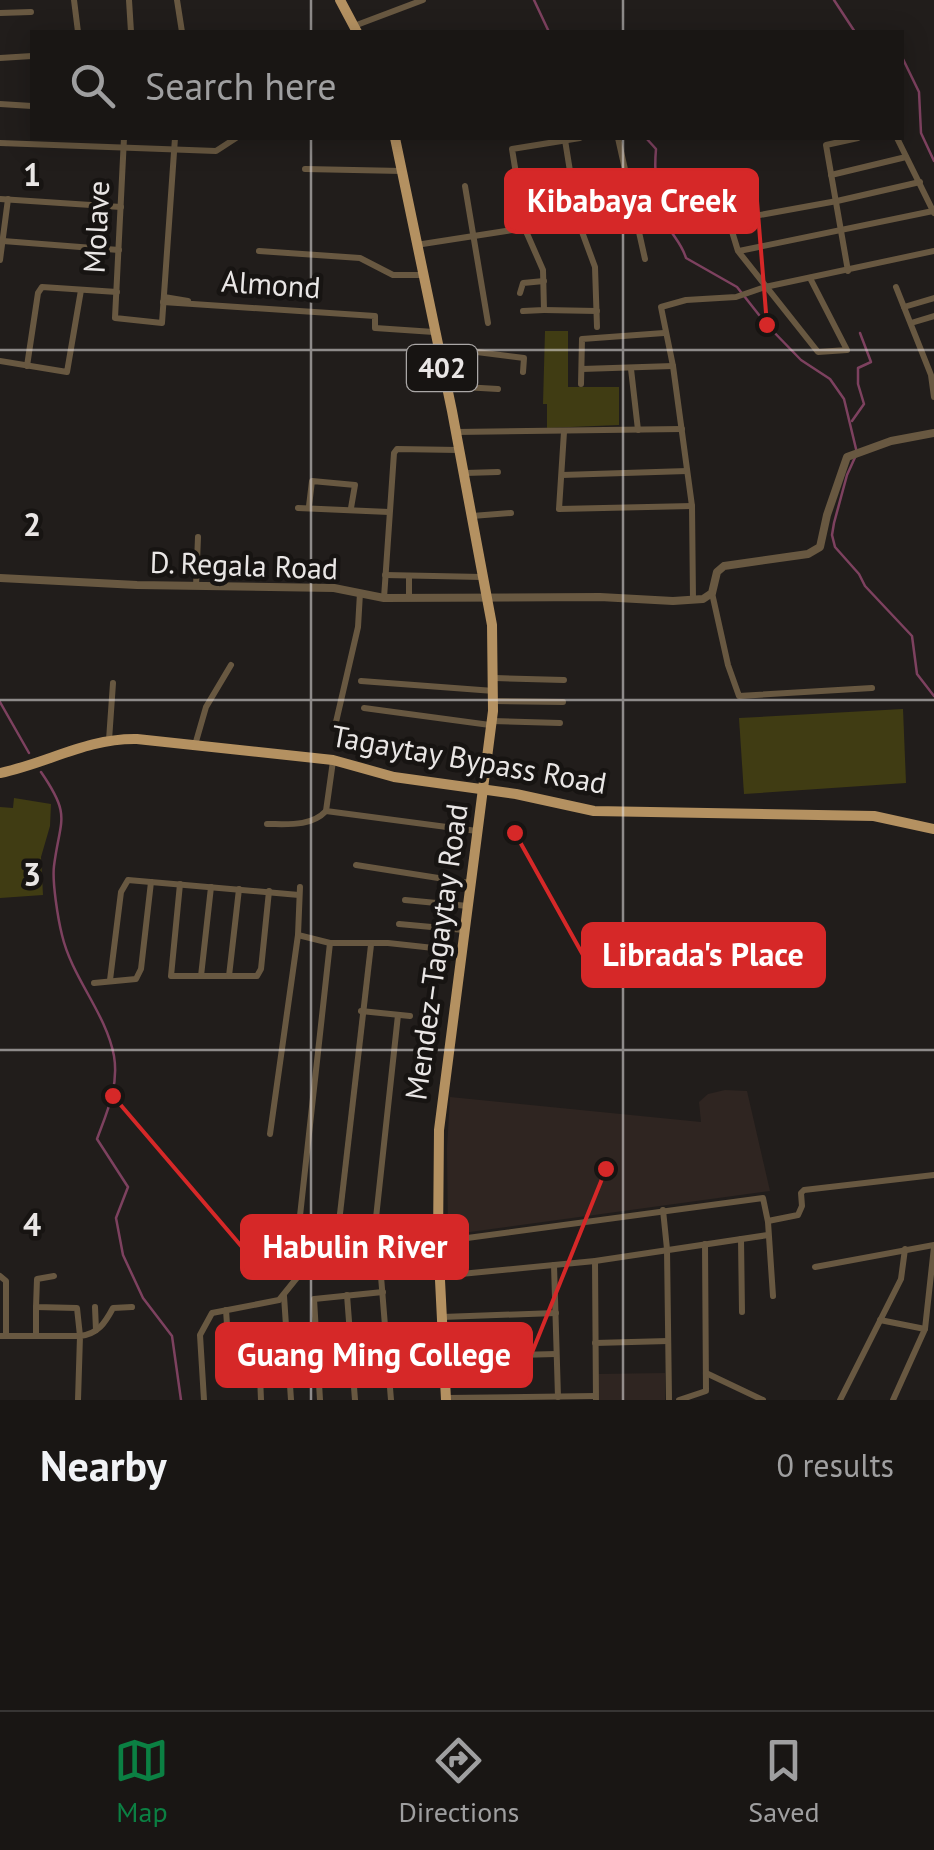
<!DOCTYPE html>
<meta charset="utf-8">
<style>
body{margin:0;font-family:"PT Sans",sans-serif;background:#262322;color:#f1f3f6}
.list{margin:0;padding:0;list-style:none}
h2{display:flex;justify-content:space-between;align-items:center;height:130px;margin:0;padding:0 40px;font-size:42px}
h2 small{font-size:32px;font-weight:400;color:#9f9fa0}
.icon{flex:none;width:55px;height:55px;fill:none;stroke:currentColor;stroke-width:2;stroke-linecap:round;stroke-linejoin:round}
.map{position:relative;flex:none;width:934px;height:1400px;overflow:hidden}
.search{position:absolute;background:#191614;box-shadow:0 5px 25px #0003;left:30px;right:30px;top:30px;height:110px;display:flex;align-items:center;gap:25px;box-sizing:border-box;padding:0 35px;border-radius:0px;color:#9f9fa0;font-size:38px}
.sheet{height:310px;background:#191614}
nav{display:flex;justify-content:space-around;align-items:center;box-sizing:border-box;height:140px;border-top:2px solid #373534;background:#191614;font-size:28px;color:#9f9fa0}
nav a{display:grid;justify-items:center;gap:5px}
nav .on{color:#0b8043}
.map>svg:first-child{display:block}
.built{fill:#2f2521}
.green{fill:#403c13}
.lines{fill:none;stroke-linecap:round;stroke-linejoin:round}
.stream{stroke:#7d415f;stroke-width:2.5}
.minor{stroke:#685841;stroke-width:6}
.tertiary{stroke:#685841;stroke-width:8}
.primary{stroke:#b49161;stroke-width:10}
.grid{fill:none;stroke:#e9e6e5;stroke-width:2.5;stroke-opacity:0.55}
.labels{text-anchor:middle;stroke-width:9;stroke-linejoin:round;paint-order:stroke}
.shield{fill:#171412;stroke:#aaa7a6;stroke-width:2.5}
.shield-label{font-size:28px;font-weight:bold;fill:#e9e6e5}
.street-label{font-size:30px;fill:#e9e6e5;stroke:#171412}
.grid-label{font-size:32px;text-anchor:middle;font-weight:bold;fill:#e9e6e5;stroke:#171412;stroke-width:9;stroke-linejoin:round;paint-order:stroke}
.leader{fill:none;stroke:#d62828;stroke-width:4}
.callout-dot{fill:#d62828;stroke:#171412;stroke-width:4}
.callout{fill:#d62828;stroke:#d62828;stroke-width:4}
.callout-label{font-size:32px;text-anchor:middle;font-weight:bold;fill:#fff}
</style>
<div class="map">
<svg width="934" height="1400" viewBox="0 0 934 1400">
<rect width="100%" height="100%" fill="#211d1b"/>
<g class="built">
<path d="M725 1090 747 1091 770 1191 448 1235 447 1148 450 1097 701 1122 699 1102 708 1094Z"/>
<path d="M665 1373V1400H599L598 1374Z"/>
</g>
<g class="green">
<path d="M545 331H568V387H619V425L547 428V404H543Z"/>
<path d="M903 709 906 783 744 794 739 718Z"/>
<path d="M14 798 51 804 50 826 41 857 43 895 0 898V807L13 808Z"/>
</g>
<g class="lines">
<g class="stream">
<path d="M534 0 549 32"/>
<path d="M834 0 855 32"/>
<path d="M902 57 919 92 921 133 934 161"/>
<path d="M646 138 656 149C654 171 656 202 666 222 672 236 681 242 686 258L737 287 767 325 801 360 830 379 844 399 857 453 847 475 834 523 832 535 835 547 859 574 865 586 912 636 917 674 934 696"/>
<path d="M852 421 864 404 858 384V368L871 362 860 333"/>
<path d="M0 702 29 753"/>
<path d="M41 772C72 817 60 818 54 866 52 882 58 919 62 935 72 978 106 1013 114 1056 119 1086 107 1112 97 1139L128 1187 116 1218 123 1255 143 1298 172 1336 181 1400"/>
</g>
<g class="minor">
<path d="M74 0 78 32"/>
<path d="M129 0 131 32"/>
<path d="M177 0 182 32"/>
<path d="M0 13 31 12"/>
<path d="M354 26 423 0"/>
<path d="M0 58 32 56"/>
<path d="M0 104 32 106"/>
<path d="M124 138 115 318 162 323 175 138"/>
<path d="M618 138 645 259"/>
<path d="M897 138 934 213"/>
<path d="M565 140 578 221 595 267 597 327"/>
<path d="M0 143 216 151 236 138"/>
<path d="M305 169 402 171"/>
<path d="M831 175 906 157"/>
<path d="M465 186 488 323"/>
<path d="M719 189 738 251 818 352 847 350 810 278"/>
<path d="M0 199 121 207"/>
<path d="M727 221 837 201 920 182"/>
<path d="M3 241 119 250"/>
<path d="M416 245 647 209"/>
<path d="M259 251 360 258 393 275H422"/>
<path d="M739 251 933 211"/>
<path d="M0 260 8 199"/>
<path d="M848 271 826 145 858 138"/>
<path d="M896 287 931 375 934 397"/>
<path d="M520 293 523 283 544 281"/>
<path d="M164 297 188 301"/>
<path d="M163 302 375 316V328L434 332"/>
<path d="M904 307 934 298"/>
<path d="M544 310 597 311"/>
<path d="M523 311 544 310 543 270 525 229 512 149 580 138"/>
<path d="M911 323 934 316"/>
<path d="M440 353 469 351 524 358 523 372"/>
<path d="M0 361 67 372 81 290"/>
<path d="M27 366 38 293 42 287 117 292"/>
<path d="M582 369 673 366"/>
<path d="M631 369 638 430"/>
<path d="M581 384 582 339 664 333"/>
<path d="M446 386 498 389"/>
<path d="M456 432 682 429"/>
<path d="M564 432 559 509 692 506"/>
<path d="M465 473 498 472"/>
<path d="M562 475 687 471"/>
<path d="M309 506 312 481 355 485 351 508"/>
<path d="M298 508 389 512"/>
<path d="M472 516 511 513"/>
<path d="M385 575 482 577"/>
<path d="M196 586 198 537"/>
<path d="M712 593 728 665 739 696 872 688"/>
<path d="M384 598 394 453 397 449 458 450"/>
<path d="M409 598V576"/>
<path d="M693 599 692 506 673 366 661 307 686 300 736 297 765 287 934 251"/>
<path d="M495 678 564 680"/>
<path d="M361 681 494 691"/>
<path d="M494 701 563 702"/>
<path d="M364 708 490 725"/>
<path d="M492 721 560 723"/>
<path d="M336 722 358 627 360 593"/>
<path d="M109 740 113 683"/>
<path d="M195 745 206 707 231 665"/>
<path d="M333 761 326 811 477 831"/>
<path d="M267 824C287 824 311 827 326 811"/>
<path d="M356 865 470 883"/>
<path d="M180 884 171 976H257L261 969 269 891"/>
<path d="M405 900 468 906"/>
<path d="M399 924 464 930"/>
<path d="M298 935 330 943H388L461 951"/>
<path d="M330 943 298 1234 375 1227 398 1015"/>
<path d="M201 976 211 887"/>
<path d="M229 976 239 889"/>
<path d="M110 980 121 892 128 880 299 895"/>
<path d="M94 983 136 979 141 969 151 882"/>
<path d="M361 1011 410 1016"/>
<path d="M270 1134 298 935 300 887"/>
<path d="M663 1210 667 1249 669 1400"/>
<path d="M768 1221 798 1215 802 1206 801 1193 804 1190 934 1175"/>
<path d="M338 1231 371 945"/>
<path d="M741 1239 742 1312"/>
<path d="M426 1241 431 1244 428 1250 411 1255 407 1253 409 1246Z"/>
<path d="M430 1243 763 1198 768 1222 773 1296"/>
<path d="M595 1261 596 1400"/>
<path d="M380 1264 391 1400"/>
<path d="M554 1265 558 1397"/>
<path d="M815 1267 934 1245"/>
<path d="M0 1276 6 1281V1336"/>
<path d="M440 1276 595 1261 768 1235"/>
<path d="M347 1295 355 1400"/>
<path d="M284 1296 291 1400"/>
<path d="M36 1307V1335"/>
<path d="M95 1307 96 1330"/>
<path d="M226 1310 231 1382"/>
<path d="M442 1317 556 1313"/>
<path d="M880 1320 925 1329"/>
<path d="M258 1327 261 1400"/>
<path d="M0 1336H80L77 1308 36 1307 37 1279 54 1276"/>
<path d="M595 1343 668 1341"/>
<path d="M444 1357 556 1354"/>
<path d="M706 1373 763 1400"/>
<path d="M447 1398 595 1396"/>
<path d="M78 1400 80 1336C98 1334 105 1323 113 1308L132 1307"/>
<path d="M204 1400 200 1335 212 1313 279 1300 304 1269 380 1264 407 1253"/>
<path d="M320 1400 314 1299 383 1292"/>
<path d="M679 1400 706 1391 705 1244"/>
<path d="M840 1400 901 1279 905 1249"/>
<path d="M893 1400 925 1329 934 1247"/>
</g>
<path class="tertiary" d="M0 578 137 585 334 588 384 598 600 597 673 601 703 599 712 593 717 572 724 566 808 554 820 547 827 515 847 457 891 441 934 433"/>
<g class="primary">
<path d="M340 0 357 32"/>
<path d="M395 138 452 411 492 625 493 711 439 1130 438 1240 446 1400"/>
<path d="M0 773C48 763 87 738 137 739L333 760 394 777 516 794 594 811 874 816 934 829"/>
</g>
</g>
<path class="grid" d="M311 0V32M623 0V32M311 138V1400M623 138V1400M0 350H934M0 700H934M0 1050H934"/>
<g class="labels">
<rect class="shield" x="407" y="345" width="70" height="46" rx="8"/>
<g class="shield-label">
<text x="442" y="378">402</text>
</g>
<g class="street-label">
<text transform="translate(97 227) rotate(-87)" y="10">Molave</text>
<text transform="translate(271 285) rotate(4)" y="10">Almond</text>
<text transform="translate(244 566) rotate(2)" y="10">D. Regala Road</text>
<text transform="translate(469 760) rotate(10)" y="10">Tagaytay Bypass Road</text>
<text transform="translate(437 952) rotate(-82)" y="10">Mendez–Tagaytay Road</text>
</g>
</g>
<g class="grid-label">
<text x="32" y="186">1</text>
<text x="32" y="536">2</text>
<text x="32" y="886">3</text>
<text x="32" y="1236">4</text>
</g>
<path class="leader" d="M767 325L757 201M515 833L583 955M113 1096L242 1247M606 1169L531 1355"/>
<g class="callout-dot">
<circle cx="767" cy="325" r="10"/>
<circle cx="515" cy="833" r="10"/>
<circle cx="113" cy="1096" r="10"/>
<circle cx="606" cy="1169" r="10"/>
</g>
<g class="callout">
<rect x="506" y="170" width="251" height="62" rx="10"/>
<rect x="583" y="924" width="241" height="62" rx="10"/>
<rect x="242" y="1216" width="225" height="62" rx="10"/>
<rect x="217" y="1324" width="314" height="62" rx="10"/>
</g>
<g class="callout-label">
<text x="632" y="212">Kibabaya Creek</text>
<text x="703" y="966">Librada's Place</text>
<text x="355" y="1258">Habulin River</text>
<text x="374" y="1366">Guang Ming College</text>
</g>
</svg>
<div class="search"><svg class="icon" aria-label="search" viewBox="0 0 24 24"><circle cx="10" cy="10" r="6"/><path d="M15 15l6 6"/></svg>Search here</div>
</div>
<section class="sheet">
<h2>Nearby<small>0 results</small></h2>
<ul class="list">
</ul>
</section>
<nav>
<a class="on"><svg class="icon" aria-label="map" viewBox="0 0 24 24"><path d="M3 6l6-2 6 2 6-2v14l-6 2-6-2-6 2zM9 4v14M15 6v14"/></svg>Map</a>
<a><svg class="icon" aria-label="directions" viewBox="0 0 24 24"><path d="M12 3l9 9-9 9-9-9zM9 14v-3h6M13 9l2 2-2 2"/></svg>Directions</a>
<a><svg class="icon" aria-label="saved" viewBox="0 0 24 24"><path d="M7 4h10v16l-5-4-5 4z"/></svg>Saved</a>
</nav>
